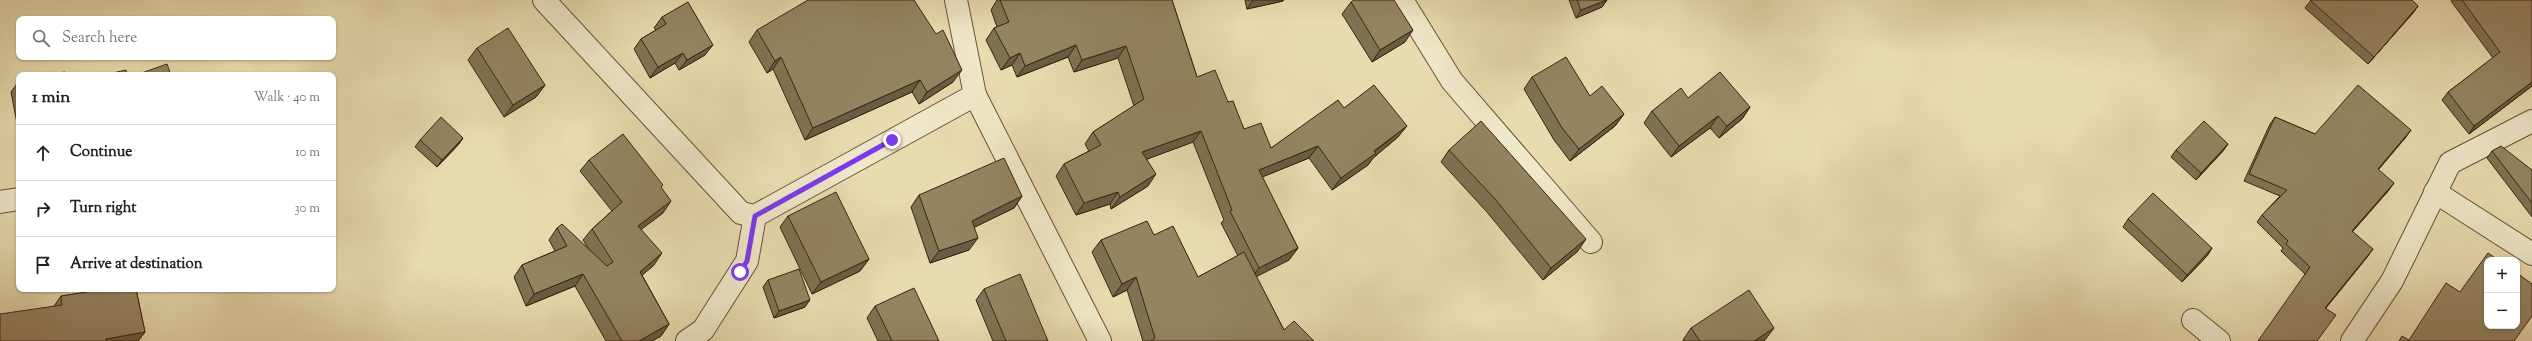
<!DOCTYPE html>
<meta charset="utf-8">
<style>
body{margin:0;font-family:"Sorts Mill Goudy",serif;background:#f6f6f6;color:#202124}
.controls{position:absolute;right:12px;bottom:12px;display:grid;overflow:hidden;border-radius:8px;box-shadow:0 1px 3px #0004}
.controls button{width:36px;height:36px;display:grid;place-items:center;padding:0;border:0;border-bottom:1px solid #e0e0e0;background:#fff;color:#202124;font:20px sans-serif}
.stop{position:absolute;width:12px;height:12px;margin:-9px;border:3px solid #7c3aed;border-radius:50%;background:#fff}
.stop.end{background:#7c3aed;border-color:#fff;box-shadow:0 1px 4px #0008}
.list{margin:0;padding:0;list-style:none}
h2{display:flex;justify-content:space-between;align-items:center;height:52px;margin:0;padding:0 16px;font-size:17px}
h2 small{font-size:13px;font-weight:400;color:#757577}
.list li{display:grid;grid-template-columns:26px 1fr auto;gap:12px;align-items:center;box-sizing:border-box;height:56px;padding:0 16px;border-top:1px solid #e0e0e0}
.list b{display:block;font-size:15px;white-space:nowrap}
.list em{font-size:13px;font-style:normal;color:#757577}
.icon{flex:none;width:22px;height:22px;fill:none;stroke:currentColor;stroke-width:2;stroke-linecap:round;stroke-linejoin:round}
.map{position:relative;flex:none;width:2532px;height:341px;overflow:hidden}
.search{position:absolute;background:#fff;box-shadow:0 1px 3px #0004;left:16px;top:16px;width:320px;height:44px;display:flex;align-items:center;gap:10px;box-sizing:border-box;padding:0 14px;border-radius:8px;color:#757577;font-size:15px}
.panel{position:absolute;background:#fff;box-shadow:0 1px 3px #0004;left:16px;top:72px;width:320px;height:220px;border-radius:8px}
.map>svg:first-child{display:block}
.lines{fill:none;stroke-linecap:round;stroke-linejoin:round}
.street-casing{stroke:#655236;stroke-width:24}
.street{stroke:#f0e8cb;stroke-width:22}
.wall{fill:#7f7254;stroke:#39250e}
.shaded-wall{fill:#685c45;stroke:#39250e}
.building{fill:#948462;stroke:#39250e}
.route{stroke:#7c3aed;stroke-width:5}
</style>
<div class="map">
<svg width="2532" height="341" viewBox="0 0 2532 341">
<rect width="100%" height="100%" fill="#e8dbaf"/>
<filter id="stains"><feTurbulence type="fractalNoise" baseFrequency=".005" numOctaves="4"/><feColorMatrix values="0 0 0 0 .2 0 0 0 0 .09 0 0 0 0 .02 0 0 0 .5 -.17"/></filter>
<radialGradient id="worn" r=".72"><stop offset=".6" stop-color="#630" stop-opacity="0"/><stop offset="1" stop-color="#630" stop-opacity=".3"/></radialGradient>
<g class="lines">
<g class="street-casing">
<g id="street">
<path d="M544 0 741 213 755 216 975 95 1100 341"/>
<path d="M956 0 975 95"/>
<path d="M1402 0 1452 81 1591 242"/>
<path d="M2435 192 2532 254"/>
<path d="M0 202 19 199"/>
<path d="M2193 320 2219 341"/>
<path d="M687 341 703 330 747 261 755 216"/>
<path d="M2352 341 2392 281 2450 163 2532 121"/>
</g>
</g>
<use href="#street" class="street"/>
</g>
<g class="wall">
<path d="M997 0H1172L1197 77 1228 102 1244 129 1271 148 1344 108 1398 137 1373 158 1368 165 1332 190 1309 158 1262 177 1298 248 1289 260 1256 276 1284 330 1314 341H1143L1127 290 1113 297 1092 252 1101 240 1154 235 1198 277 1238 256 1221 223 1224 220 1193 142 1147 159 1148 186 1111 209 1110 204 1076 215 1056 176 1064 164 1089 151 1085 144 1093 132 1134 106 1118 58 1074 72 1068 57 1017 77 1012 65 1001 70 986 40 994 28 997 27 991 10Z"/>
<path d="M1245 0H1284L1283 1 1247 9Z"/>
<path d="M1569 0H1607L1602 7 1576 18Z"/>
<path d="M2311 0 2418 6 2413 13 2368 64 2305 8Z"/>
<path d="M2452 0H2532V86L2469 134 2442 100 2448 92 2493 58 2451 1Z"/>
<path d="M1351 2 1405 42 1372 62 1342 14Z"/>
<path d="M662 17 705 55 679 70 675 63 650 78 634 49 641 39 656 30 654 28Z"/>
<path d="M757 30 953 82 919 104 912 92 805 140 773 69 767 73 749 42Z"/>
<path d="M477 48 545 85 536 97 504 117 468 60Z"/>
<path d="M1532 77 1590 96 1624 114 1615 126 1570 161 1554 140 1524 89Z"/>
<path d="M19 81V134L11 92Z"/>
<path d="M1688 98 1750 107 1742 119 1719 138 1710 128 1671 157 1644 123 1652 111Z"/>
<path d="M2275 117 2315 134 2406 137 2378 170 2389 190 2352 232 2368 256 2326 308 2317 341 2305 274 2281 251 2283 248 2257 222 2262 215 2280 196 2244 181 2270 124Z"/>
<path d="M463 138 458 145 437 167 415 147 420 140Z"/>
<path d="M2228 144 2223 151 2196 180 2171 157 2176 150Z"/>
<path d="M1449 150 1578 251 1543 280 1486 211 1441 162Z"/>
<path d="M2492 151 2532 170V217L2487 158Z"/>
<path d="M589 160 663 185 661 187 663 213 641 229 654 265 642 275 669 324 661 336 652 341H606L575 286 526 306 514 277 522 265 555 251 549 240 557 228 588 248 583 240 592 229 612 211 580 171Z"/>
<path d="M919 195 1022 196 1014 208 974 227 969 250 930 263 911 207Z"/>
<path d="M788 216 869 259 860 271 812 294 780 227Z"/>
<path d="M2128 219 2212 248 2207 256 2182 282 2123 227Z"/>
<path d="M768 280 805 307 774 318 763 287Z"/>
<path d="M81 289H136L145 332 138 341H0L54 306 61 296 82 293Z"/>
<path d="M984 289 1048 341H993L976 300Z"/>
<path d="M875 306 939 341H878L867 318Z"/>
<path d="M1691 328 1765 340 1764 341H1683V340Z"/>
</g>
<g class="shaded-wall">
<path d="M1253 0H1284L1283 1 1247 9Z"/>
<path d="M1607 0 1602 7 1576 18 1581 10Z"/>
<path d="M2418 6 2413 13 2368 64 2374 57Z"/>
<path d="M1413 30 1405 42 1372 62 1380 50Z"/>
<path d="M713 45 705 55 679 70 687 60Z"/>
<path d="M1076 45 1068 57 1017 77 1025 66Z"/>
<path d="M1126 46 1118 58 1074 72 1082 60Z"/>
<path d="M683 53 675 63 650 78 658 67Z"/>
<path d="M1020 53 1012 65 1001 70 1010 58Z"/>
<path d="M781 57 773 69 767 73 775 61Z"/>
<path d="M962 70 953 82 919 104 927 92Z"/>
<path d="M920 80 912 92 805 140 813 128Z"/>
<path d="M2532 82V86L2469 134 2474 126Z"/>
<path d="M545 85 536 97 504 117 513 105Z"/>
<path d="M1750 107 1742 119 1719 138 1727 126Z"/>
<path d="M1624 114 1615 126 1570 161 1579 149Z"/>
<path d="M1718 116 1710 128 1671 157 1679 146Z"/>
<path d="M1407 126 1398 137 1373 158 1368 165 1332 190 1341 178Z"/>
<path d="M2411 130 2406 137 2373 176 2378 169Z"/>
<path d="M1201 131 1193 142 1134 164 1142 152Z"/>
<path d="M463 138 458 145 437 167 442 160Z"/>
<path d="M2228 144 2223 151 2196 180 2201 173Z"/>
<path d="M1318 146 1309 158 1250 182 1259 170Z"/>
<path d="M1156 174 1148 186 1111 209 1120 197Z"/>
<path d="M2394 183 2389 190 2347 238 2352 231Z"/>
<path d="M1118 192 1110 204 1076 215 1084 203Z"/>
<path d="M1022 196 1014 208 963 233 972 221Z"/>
<path d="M671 201 663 213 630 238 638 226Z"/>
<path d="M978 238 969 250 930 263 939 251Z"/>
<path d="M1586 239 1578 251 1543 280 1551 268Z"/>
<path d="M1298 248 1289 260 1250 280 1259 268Z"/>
<path d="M2212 248 2207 256 2182 282 2187 275Z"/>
<path d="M2373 249 2368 256 2320 315 2325 308Z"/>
<path d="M662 253 654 265 632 284 640 272Z"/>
<path d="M869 259 860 271 812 294 821 282Z"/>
<path d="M583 274 575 286 526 306 534 294Z"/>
<path d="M1136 277 1127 290 1113 297 1122 284Z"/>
<path d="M810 300 805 307 774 318 779 311Z"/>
<path d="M669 324 661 336 652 341H639Z"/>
<path d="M1774 328 1765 340 1764 341H1754Z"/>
<path d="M145 332 138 341H105L106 339Z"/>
</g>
<g class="building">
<path d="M808 0H914L936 34 943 30 962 70 927 92 920 80 813 128 781 57 775 61 757 30Z"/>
<path d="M1000 0H1172L1197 77 1215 70 1228 102 1233 101 1244 129 1261 123 1271 148 1338 100 1344 108 1374 85 1407 126 1374 151 1376 153 1341 178 1318 146 1259 170 1298 248 1259 268 1230 211 1232 210 1201 131 1142 152 1156 174 1120 197 1118 192 1084 203 1064 164 1101 145 1093 132 1144 99 1126 46 1082 60 1076 45 1025 66 1020 53 1010 58 994 28 1009 22Z"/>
<path d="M1354 0H1394L1413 30 1380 50 1351 2Z"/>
<path d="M1577 0H1607L1581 10Z"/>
<path d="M2310 0H2412L2418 6 2374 57Z"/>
<path d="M2462 0H2532V82L2474 126 2448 92 2500 52Z"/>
<path d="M688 2 713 45 687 60 683 53 658 67 641 39 666 24 662 17Z"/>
<path d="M508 28 545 85 513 105 477 48Z"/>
<path d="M1566 57 1590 96 1602 86 1624 114 1579 149 1562 128 1532 77Z"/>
<path d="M167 64 171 75H136Z"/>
<path d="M126 70 127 75H104Z"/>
<path d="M65 72V75H46Z"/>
<path d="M1720 72 1750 107 1727 126 1718 116 1679 146 1652 111 1681 88 1688 98Z"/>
<path d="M2358 85 2411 130 2378 169 2394 183 2352 231 2373 249 2325 308 2336 315 2317 341H2258L2310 267 2286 244 2288 241 2262 215 2287 190 2249 174 2275 117 2315 134Z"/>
<path d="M441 117 463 138 442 160 420 140Z"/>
<path d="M1481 121 1586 239 1551 268 1495 199 1449 150Z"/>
<path d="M2204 121 2228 144 2201 173 2176 150Z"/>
<path d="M623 134 663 185 661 187 671 201 638 226 662 253 640 272 669 324 639 341H622L583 274 534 294 522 265 567 246 557 228 562 224 607 266 613 262 592 229 622 202 589 160Z"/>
<path d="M2501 146 2532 170V203L2492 151Z"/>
<path d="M1004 158 1022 196 972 221 978 238 939 251 919 195Z"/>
<path d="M836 192 869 259 821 282 788 216Z"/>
<path d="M2153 193 2212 248 2187 275 2128 219Z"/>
<path d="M1147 221 1154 235 1173 226 1198 277 1244 252 1284 330 1294 321 1314 341H1151L1155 338 1136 277 1122 284 1101 240Z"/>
<path d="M2488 253 2498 260H2487V326H2517V273L2532 284V316L2514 341H2399L2402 336 2409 340 2446 283 2460 292Z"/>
<path d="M799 269 810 300 779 311 768 280Z"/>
<path d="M1020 274 1048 341H1006L984 289Z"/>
<path d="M914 288 939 341H892L875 306Z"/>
<path d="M92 289H136L145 332 106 339V341H0V314L62 305 61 296 93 291Z"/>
<path d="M1749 290 1774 328 1754 341H1700L1691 328Z"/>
</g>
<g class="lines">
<path class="route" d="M740 272 747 261 755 216 892 140"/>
</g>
<rect width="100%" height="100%" filter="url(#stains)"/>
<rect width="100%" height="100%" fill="url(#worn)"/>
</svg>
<div class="controls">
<button>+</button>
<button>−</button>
</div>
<div class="stop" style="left:740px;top:272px"></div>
<div class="stop end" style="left:892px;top:140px"></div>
<div class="search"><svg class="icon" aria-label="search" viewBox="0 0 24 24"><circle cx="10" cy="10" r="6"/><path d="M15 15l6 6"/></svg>Search here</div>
<section class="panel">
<h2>1 min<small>Walk · 40 m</small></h2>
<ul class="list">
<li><svg class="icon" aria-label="ahead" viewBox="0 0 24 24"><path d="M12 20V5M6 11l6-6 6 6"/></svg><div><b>Continue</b></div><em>10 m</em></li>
<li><svg class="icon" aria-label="right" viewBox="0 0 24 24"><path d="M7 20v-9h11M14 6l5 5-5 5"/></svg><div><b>Turn right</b></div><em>30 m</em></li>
<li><svg class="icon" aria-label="arrive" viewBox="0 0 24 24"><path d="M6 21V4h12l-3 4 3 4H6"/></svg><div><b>Arrive at destination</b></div></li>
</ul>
</section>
</div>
